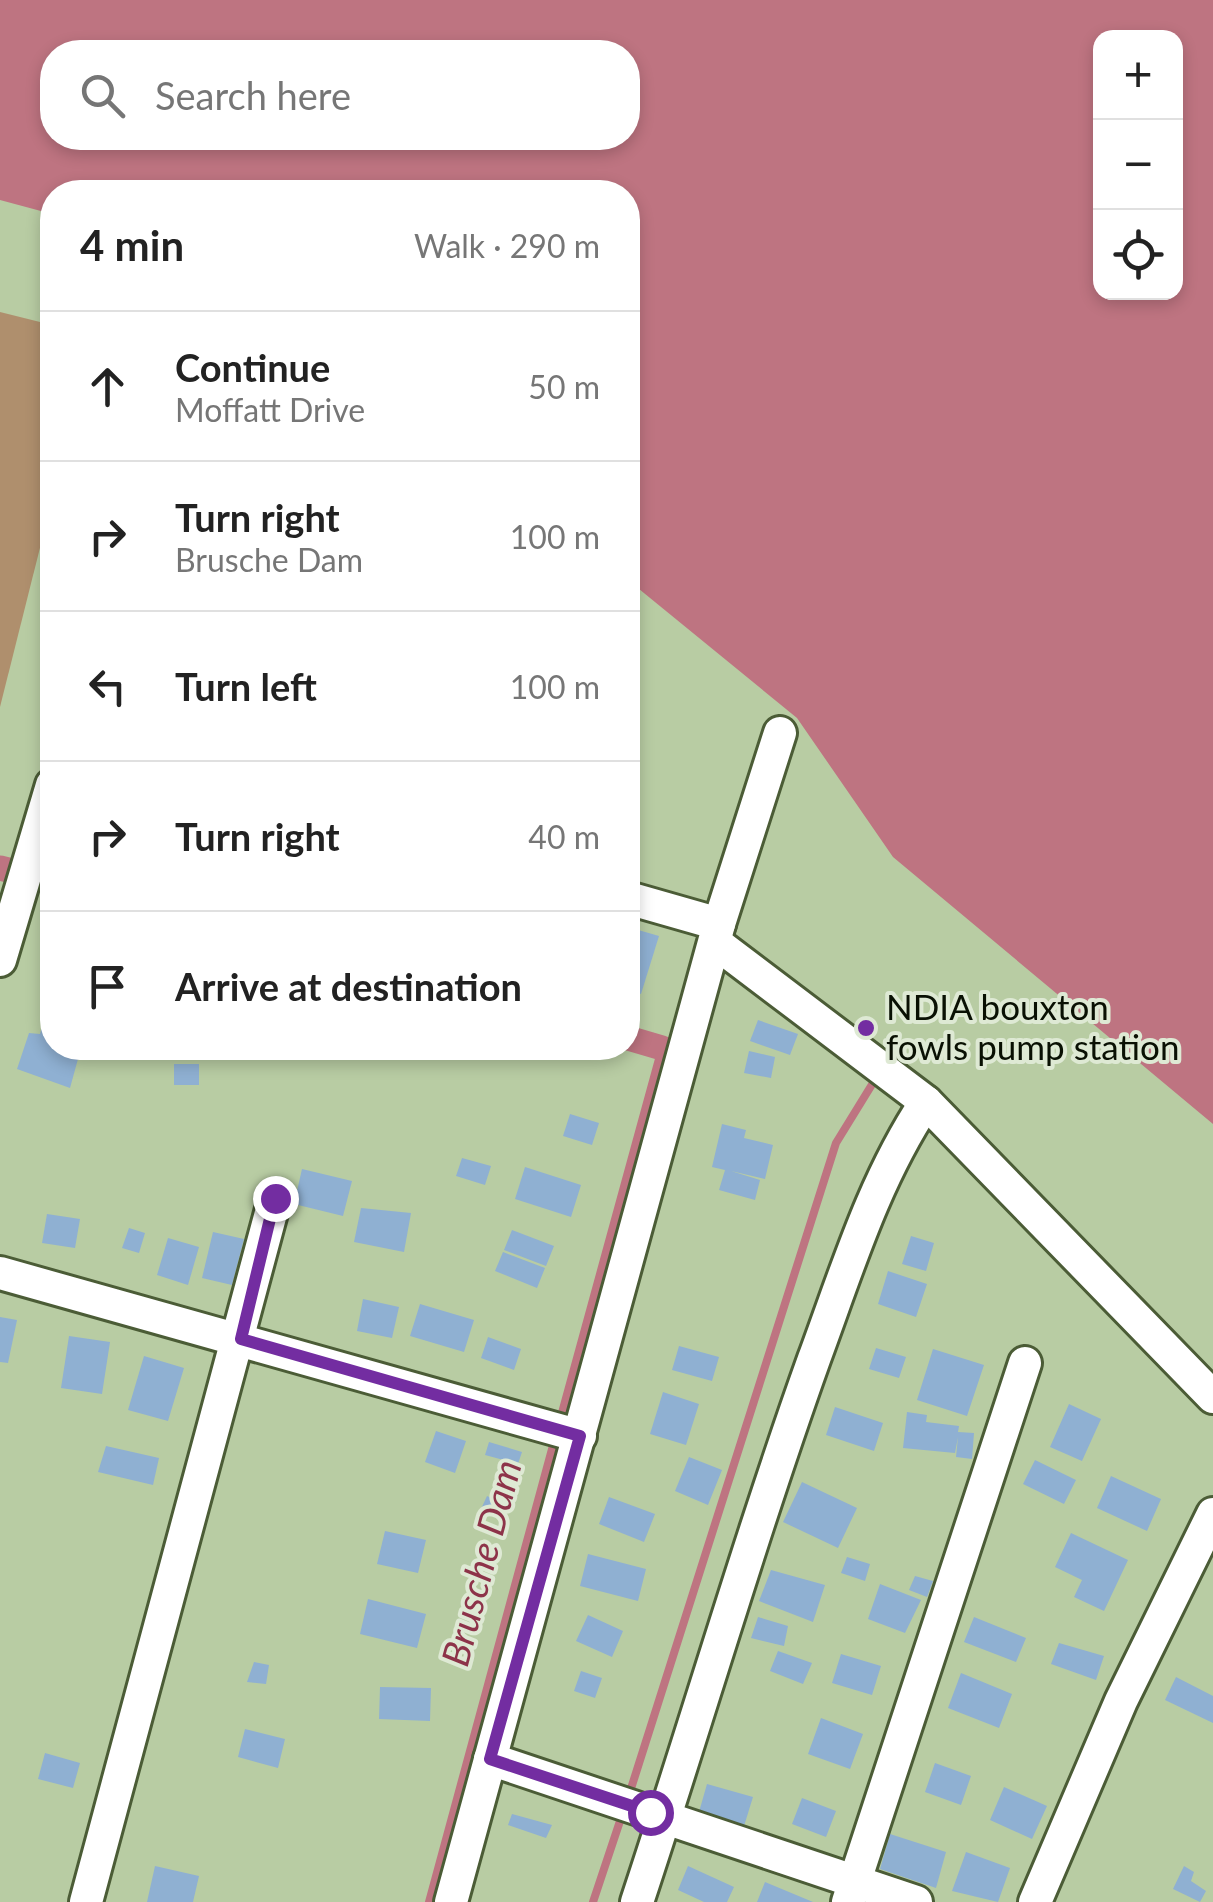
<!DOCTYPE html>
<meta charset="utf-8">
<style>
body{margin:0;font-family:Lato,sans-serif;background:#f6f6f6;color:#222}
.controls{position:absolute;right:30px;top:30px;display:grid;overflow:hidden;border-radius:20px;box-shadow:0 5px 15px #0003}
.controls button{width:90px;height:90px;display:grid;place-items:center;padding:0;border:0;border-bottom:2px solid #e0e0e0;background:#fff;color:#222;font:50px sans-serif}
.stop{position:absolute;width:30px;height:30px;margin:-22px;border:8px solid #732da1;border-radius:50%;background:#fff}
.stop.end{background:#732da1;border-color:#fff;box-shadow:0 2px 10px #0008}
.list{margin:0;padding:0;list-style:none}
h2{display:flex;justify-content:space-between;align-items:center;height:130px;margin:0;padding:0 40px;font-size:42px}
h2 small{font-size:32px;font-weight:400;color:#767676}
.list li{display:grid;grid-template-columns:65px 1fr auto;gap:30px;align-items:center;box-sizing:border-box;height:150px;padding:0 40px;border-top:2px solid #e0e0e0}
.list b{display:block;font-size:38px;white-space:nowrap}
.list p{margin:0;font-size:32px;white-space:nowrap;color:#767676}
.list em{font-size:32px;font-style:normal;color:#767676}
.icon{flex:none;width:55px;height:55px;fill:none;stroke:currentColor;stroke-width:2;stroke-linecap:round;stroke-linejoin:round}
.map{position:relative;flex:none;width:1213px;height:1902px;overflow:hidden}
.search{position:absolute;background:#fff;box-shadow:0 5px 15px #0003;left:40px;top:40px;width:600px;height:110px;display:flex;align-items:center;gap:25px;box-sizing:border-box;padding:0 35px;border-radius:40px;color:#767676;font-size:38px}
.panel{position:absolute;background:#fff;box-shadow:0 5px 15px #0003;left:40px;top:180px;width:600px;height:880px;border-radius:40px}
.map>svg:first-child{display:block}
.green{fill:#af8f6d}
.water{fill:#be7481;fill-rule:evenodd}
.lines{fill:none;stroke-linecap:round;stroke-linejoin:round}
.stream{stroke:#be7481;stroke-width:8}
.canal{stroke:#be7481;stroke-width:25}
.building{fill:#8fb0d2}
.minor-casing{stroke:#4b5c36;stroke-width:38}
.minor{stroke:#fff;stroke-width:32}
.route{stroke:#732da1;stroke-width:12}
.poi-dot{fill:#732da1;stroke:#dee9d4;stroke-width:4}
.labels{text-anchor:middle;stroke-width:8;stroke-linejoin:round;paint-order:stroke}
.poi-label{font-size:35px;fill:#091003;stroke:#dee9d4;text-anchor:start}
.water-label{font-size:38px;font-style:italic;fill:#8d3349;stroke:#dee9d4}
</style>
<div class="map">
<svg width="1213" height="1902" viewBox="0 0 1213 1902">
<rect width="100%" height="100%" fill="#b8cca3"/>
<path class="green" d="M0 312 52 325V500L0 707Z"/>
<path class="water" d="M0 0H1213V1124L893 857 797 718 628 580V192H52V214L0 200ZM1100 38H1176V292H1100ZM52 52H628V138H52Z"/>
<g class="lines">
<g class="stream">
<path d="M560 1420 662 1048"/>
<path d="M628 1798 836 1143 876 1078"/>
<path d="M429 1902 555 1438"/>
<path d="M593 1902 623 1812"/>
</g>
<g class="canal">
<path d="M0 868 52 881"/>
<path d="M628 1038 662 1048"/>
</g>
</g>
<g class="building">
<path d="M628 927 659 936 641 994 628 990Z"/>
<path d="M44 1020 52 1022V1048H81L70 1088 17 1069 29 1033 40 1034Z"/>
<path d="M758 1020 798 1034 790 1055 750 1041Z"/>
<path d="M749 1051 775 1057 771 1078 744 1073Z"/>
<rect x="174" y="1064" width="25" height="21"/>
<path d="M570 1114 599 1123 592 1145 563 1136Z"/>
<path d="M722 1124 746 1130 744 1138 773 1145 765 1179 731 1171 760 1180 755 1200 719 1190 725 1170 712 1167Z"/>
<path d="M462 1158 491 1166 485 1185 456 1176Z"/>
<path d="M525 1167 581 1185 571 1217 515 1199Z"/>
<path d="M302 1169 352 1181 343 1216 294 1204Z"/>
<path d="M361 1208 411 1213 404 1252 354 1242Z"/>
<path d="M47 1214 80 1219 75 1248 42 1243Z"/>
<path d="M129 1228 145 1233 139 1253 122 1248Z"/>
<path d="M512 1230 554 1246 546 1266 504 1250Z"/>
<path d="M213 1232 244 1239 232 1285 202 1278Z"/>
<path d="M911 1236 934 1243 926 1271 902 1264Z"/>
<path d="M168 1238 199 1247 188 1285 157 1275Z"/>
<path d="M503 1252 545 1268 537 1288 495 1271Z"/>
<path d="M888 1271 927 1284 916 1317 878 1304Z"/>
<path d="M363 1299 399 1307 392 1338 357 1331Z"/>
<path d="M420 1304 474 1320 464 1352 410 1336Z"/>
<path d="M0 1317 17 1320 8 1363 0 1362Z"/>
<path d="M69 1336 110 1342 102 1394 61 1388Z"/>
<path d="M488 1337 521 1349 514 1370 481 1358Z"/>
<path d="M679 1346 719 1357 712 1381 672 1370Z"/>
<path d="M876 1348 906 1357 899 1378 869 1369Z"/>
<path d="M933 1349 984 1365 967 1416 917 1400Z"/>
<path d="M144 1356 184 1368 168 1421 128 1410Z"/>
<path d="M663 1392 699 1404 686 1445 650 1434Z"/>
<path d="M1069 1404 1101 1419 1082 1461 1050 1447Z"/>
<path d="M835 1407 883 1423 874 1451 826 1435Z"/>
<path d="M907 1412 927 1415 926 1422 959 1426 958 1432 974 1433 972 1459 956 1457 958 1437 955 1453 903 1448Z"/>
<path d="M436 1431 466 1441 455 1473 425 1462Z"/>
<path d="M489 1442 522 1452 518 1464 485 1455Z"/>
<path d="M106 1446 159 1458 153 1485 98 1472Z"/>
<path d="M689 1457 722 1470 708 1505 675 1491Z"/>
<path d="M1035 1460 1076 1480 1064 1504 1023 1484Z"/>
<path d="M1111 1476 1161 1499 1147 1531 1097 1508Z"/>
<path d="M802 1482 857 1508 838 1548 783 1522Z"/>
<path d="M487 1496 506 1505 500 1517 481 1509Z"/>
<path d="M609 1497 655 1514 644 1542 599 1524Z"/>
<path d="M385 1531 426 1540 418 1573 377 1564Z"/>
<path d="M1071 1533 1128 1560 1104 1611 1074 1597 1082 1580 1055 1567Z"/>
<path d="M588 1554 646 1569 638 1601 580 1586Z"/>
<path d="M847 1557 870 1564 865 1581 841 1573Z"/>
<path d="M771 1570 825 1585 813 1622 759 1601Z"/>
<path d="M915 1576 933 1581 927 1597 909 1590Z"/>
<path d="M880 1584 921 1600 905 1633 868 1619Z"/>
<path d="M368 1599 426 1614 417 1648 360 1634Z"/>
<path d="M588 1615 623 1631 612 1657 576 1641Z"/>
<path d="M758 1617 788 1626 784 1646 751 1638Z"/>
<path d="M974 1617 1026 1638 1016 1662 964 1642Z"/>
<path d="M1059 1643 1104 1656 1096 1680 1051 1664Z"/>
<path d="M778 1651 812 1663 803 1684 770 1671Z"/>
<path d="M841 1654 881 1666 872 1695 832 1683Z"/>
<path d="M254 1662 269 1665 266 1684 247 1682Z"/>
<path d="M581 1671 602 1678 595 1698 574 1691Z"/>
<path d="M961 1673 1012 1694 999 1728 948 1708Z"/>
<path d="M1176 1677 1213 1696V1723L1165 1700Z"/>
<path d="M380 1687 431 1688 430 1721 379 1719Z"/>
<path d="M821 1718 863 1734 850 1769 808 1754Z"/>
<path d="M245 1729 285 1739 278 1768 238 1757Z"/>
<path d="M45 1753 80 1763 73 1788 38 1779Z"/>
<path d="M935 1763 971 1776 961 1805 925 1792Z"/>
<path d="M707 1784 753 1797 744 1826 699 1812Z"/>
<path d="M1004 1787 1047 1806 1032 1839 990 1820Z"/>
<path d="M802 1798 836 1811 826 1837 792 1824Z"/>
<path d="M512 1814 552 1825 546 1838 508 1825Z"/>
<path d="M890 1834 946 1852 936 1888 880 1869Z"/>
<path d="M966 1852 1010 1868 998 1902 952 1891Z"/>
<path d="M155 1866 199 1876 193 1902H147Z"/>
<path d="M688 1866 734 1887 727 1902H704L678 1890Z"/>
<path d="M1184 1866 1194 1872 1191 1881 1206 1891 1200 1902 1173 1889Z"/>
<path d="M765 1882 813 1902H757Z"/>
</g>
<g class="lines">
<g class="minor-casing">
<g id="minor">
<path d="M719 924 780 733"/>
<path d="M716 943 926 1102 1213 1397"/>
<path d="M0 960 52 785"/>
<path d="M0 1273 580 1436"/>
<path d="M490 1759 916 1902"/>
<path d="M86 1902 275 1198"/>
<path d="M451 1902 719 924 628 898"/>
<path d="M637 1902C697 1721 750 1538 814 1359 847 1270 873 1182 926 1102"/>
<path d="M848 1902 1025 1363"/>
<path d="M1035 1902 1121 1701 1213 1514"/>
</g>
</g>
<use href="#minor" class="minor"/>
</g>
<g class="lines">
<path class="route" d="M275 1198 241 1339 580 1436 490 1759 650 1812"/>
</g>
<circle class="poi-dot" cx="866" cy="1028" r="10"/>
<g class="labels">
<g class="poi-label">
<text x="886" y="1020">NDIA bouxton<tspan x="886" dy="40">fowls pump station</tspan></text>
</g>
<g class="water-label">
<text transform="translate(482 1563) rotate(-75)" y="13">Brusche Dam</text>
</g>
</g>
</svg>
<div class="controls">
<button>+</button>
<button>−</button>
<button><svg class="icon" aria-label="locate" viewBox="0 0 24 24"><circle cx="12" cy="12" r="6"/><path d="M12 2v4M12 18v4M2 12h4M18 12h4"/></svg></button>
</div>
<div class="stop" style="left:650px;top:1812px"></div>
<div class="stop end" style="left:275px;top:1198px"></div>
<div class="search"><svg class="icon" aria-label="search" viewBox="0 0 24 24"><circle cx="10" cy="10" r="6"/><path d="M15 15l6 6"/></svg>Search here</div>
<section class="panel">
<h2>4 min<small>Walk · 290 m</small></h2>
<ul class="list">
<li><svg class="icon" aria-label="ahead" viewBox="0 0 24 24"><path d="M12 20V5M6 11l6-6 6 6"/></svg><div><b>Continue</b><p>Moffatt Drive</p></div><em>50 m</em></li>
<li><svg class="icon" aria-label="right" viewBox="0 0 24 24"><path d="M7 20v-9h11M14 6l5 5-5 5"/></svg><div><b>Turn right</b><p>Brusche Dam</p></div><em>100 m</em></li>
<li><svg class="icon" aria-label="left" viewBox="0 0 24 24"><path d="M17 20v-9H6M10 6l-5 5 5 5"/></svg><div><b>Turn left</b></div><em>100 m</em></li>
<li><svg class="icon" aria-label="right" viewBox="0 0 24 24"><path d="M7 20v-9h11M14 6l5 5-5 5"/></svg><div><b>Turn right</b></div><em>40 m</em></li>
<li><svg class="icon" aria-label="arrive" viewBox="0 0 24 24"><path d="M6 21V4h12l-3 4 3 4H6"/></svg><div><b>Arrive at destination</b></div></li>
</ul>
</section>
</div>
